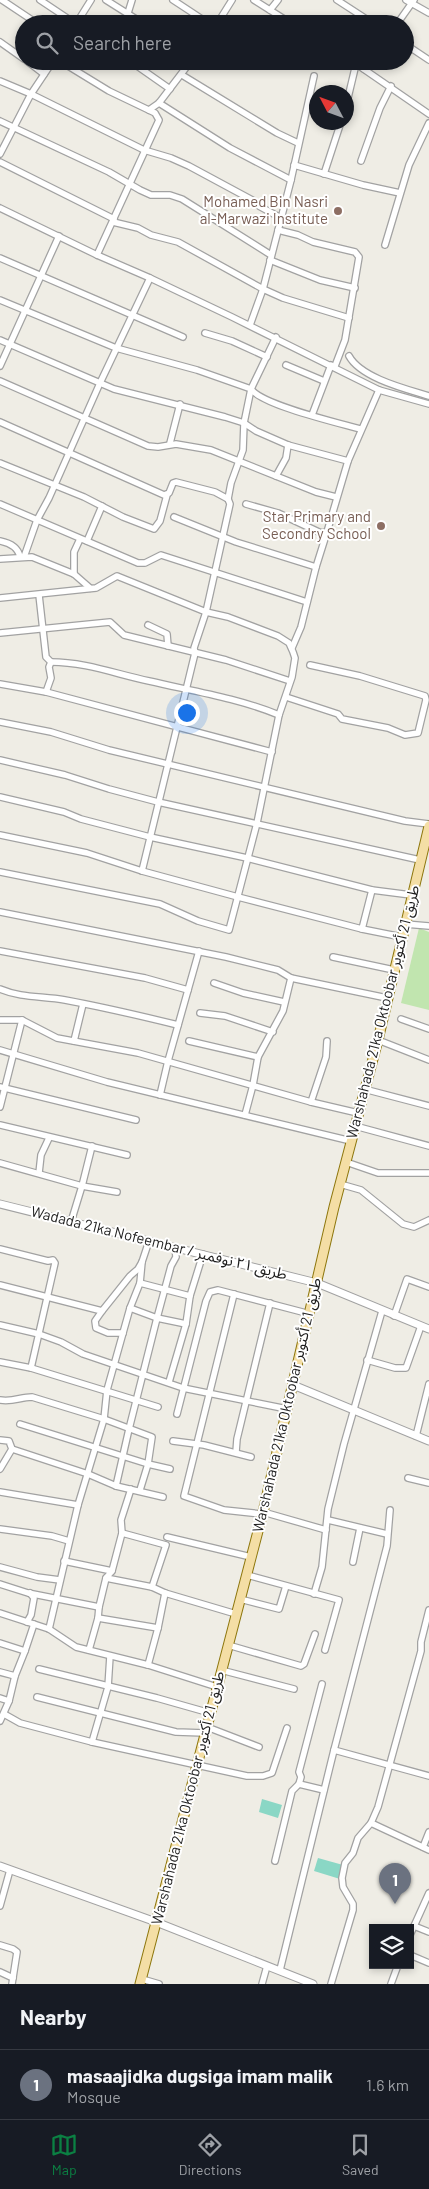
<!DOCTYPE html>
<meta charset="utf-8">
<style>
body{margin:0;font-family:Barlow,"Noto Sans Arabic",sans-serif;background:#20242c;color:#f1f3f6}
.controls{position:absolute;right:15px;bottom:15px;display:grid;overflow:hidden;border-radius:0px;box-shadow:0 2px 8px #0003}
.controls button{width:45px;height:45px;display:grid;place-items:center;padding:0;border:0;border-bottom:1px solid #363941;background:#171b24;color:#f1f3f6;font:25px sans-serif}
.compass{position:absolute;left:309px;top:85px;width:45px;height:45px;border-radius:50%;background:#171b24;box-shadow:0 2px 8px #0003;rotate:311deg}
.you{position:absolute;left:186px;top:712px;width:18px;height:18px;margin:-12px;border:4px solid #fff;border-radius:50%;background:#1a73e8;box-shadow:0 0 0 8px #1a73e833}
.badge{display:grid;place-items:center;width:32px;height:32px;border-radius:50%;background:#0b8043;color:#fff;font-size:16px;font-weight:700}
.pin{position:absolute;translate:-50% -41px;filter:drop-shadow(0 1px 2px #0008)}
.pin::after{content:'';position:absolute;top:26px;width:18px;height:15px;background:inherit;clip-path:polygon(0 0,100% 0,50% 100%)}
.list{margin:0;padding:0;list-style:none}
h2{display:flex;justify-content:space-between;align-items:center;height:65px;margin:0;padding:0 20px;font-size:21px}
h2 small{font-size:16px;font-weight:400;color:#9ea1a6}
.list li{display:grid;grid-template-columns:32px 1fr auto;gap:15px;align-items:center;box-sizing:border-box;height:70px;padding:0 20px;border-top:1px solid #363941}
.list b{display:block;font-size:19px;white-space:nowrap}
.list p{margin:0;font-size:16px;white-space:nowrap;color:#9ea1a6}
.list em{font-size:16px;font-style:normal;color:#9ea1a6}
.icon{flex:none;width:28px;height:28px;fill:none;stroke:currentColor;stroke-width:2;stroke-linecap:round;stroke-linejoin:round}
.map{position:relative;flex:none;width:429px;height:1984px;overflow:hidden}
.search{position:absolute;background:#171b24;box-shadow:0 2px 8px #0003;left:15px;right:15px;top:15px;height:55px;display:flex;align-items:center;gap:12px;box-sizing:border-box;padding:0 18px;border-radius:28px;color:#9ea1a6;font-size:19px}
.sheet{height:135px;background:#171b24}
nav{display:flex;justify-content:space-around;align-items:center;box-sizing:border-box;height:70px;border-top:1px solid #363941;background:#171b24;font-size:14px;color:#9ea1a6}
nav a{display:grid;justify-items:center;gap:2px}
nav .on{color:#0b8043}
.map>svg:first-child{display:block}
.grass{fill:#c1e5af}
.pitch{fill:#8ad7c5}
.lines{fill:none;stroke-linecap:round;stroke-linejoin:round}
.minor-casing{stroke:#a2a2a2;stroke-width:8}
.tertiary-casing{stroke:#a2a2a2;stroke-width:9}
.primary-casing{stroke:#8d760c;stroke-width:11}
.minor{stroke:#fff;stroke-width:5.5}
.tertiary{stroke:#fff;stroke-width:7}
.primary{stroke:#f4dea5;stroke-width:9}
.education-dot{fill:#8d6e63;stroke:#fff;stroke-width:2}
.labels{text-anchor:middle;stroke-width:4;stroke-linejoin:round;paint-order:stroke}
.education-label{font-size:15px;fill:#785e54;stroke:#fff;text-anchor:end}
.street-label{font-size:15px;fill:#1e1e1e;stroke:#fff}
</style>
<div class="map">
<svg width="429" height="1984" viewBox="0 0 429 1984">
<rect width="100%" height="100%" fill="#efede5"/>
<path class="grass" d="M419 928 429 932V1010L401 1003Z"/>
<g class="pitch">
<path d="M262 1799 282 1805 278 1818 259 1812Z"/>
<path d="M318 1858 343 1865 340 1879 314 1871Z"/>
</g>
<g class="lines">
<g class="minor-casing">
<g id="minor">
<path d="M2 0 38 24"/>
<path d="M40 0 76 24"/>
<path d="M106 0 144 24"/>
<path d="M173 0 205 21"/>
<path d="M254 0 292 24"/>
<path d="M337 0 374 24"/>
<path d="M406 0 429 13"/>
<path d="M270 10 278 0"/>
<path d="M128 13 132 0"/>
<path d="M76 24 91 0"/>
<path d="M217 24 232 0"/>
<path d="M397 24 414 0"/>
<path d="M0 42 24 59"/>
<path d="M405 44 429 60"/>
<path d="M27 61 44 74"/>
<path d="M60 61 109 91 155 113 159 120 97 255"/>
<path d="M130 61 170 89"/>
<path d="M352 61 429 114"/>
<path d="M364 69 370 61"/>
<path d="M182 75 277 133 298 143"/>
<path d="M0 81 31 94 144 150 171 158 189 166 254 201 259 206 281 218"/>
<path d="M159 103 230 148 291 180"/>
<path d="M346 106 356 64"/>
<path d="M149 110 159 103 191 61"/>
<path d="M0 121 109 172 140 190 151 195H170L182 199 271 255"/>
<path d="M0 154 31 94 53 61"/>
<path d="M361 161 380 108 391 86"/>
<path d="M0 162 114 219"/>
<path d="M294 165 363 185 400 193"/>
<path d="M324 174 341 122"/>
<path d="M0 208 97 255 150 278 232 317 379 390 429 404"/>
<path d="M113 222 138 228 151 235 178 242 263 289 283 298 349 318"/>
<path d="M278 230 298 235 313 242 355 252 359 257 345 340 335 366"/>
<path d="M385 245 409 165 429 123"/>
<path d="M0 258 183 337"/>
<path d="M270 260 320 280 355 288"/>
<path d="M0 300 116 348 197 370 251 389C262 405 339 423 360 429"/>
<path d="M250 325 263 289 291 180 314 76"/>
<path d="M205 333 232 341 267 357"/>
<path d="M0 340 114 389 225 417 244 423 256 431 288 445 348 461"/>
<path d="M349 356C361 378 406 389 429 396"/>
<path d="M286 365 324 381"/>
<path d="M0 366 59 236"/>
<path d="M0 381 148 446 158 447 176 444 211 450 316 492 336 497"/>
<path d="M312 415 331 365"/>
<path d="M0 422 164 495 169 493 173 483 176 482 215 492 228 499"/>
<path d="M170 443 180 404"/>
<path d="M0 463 84 497 123 517 154 529 160 521 167 495"/>
<path d="M276 476 286 458 288 445"/>
<path d="M0 504 138 563H145L161 555 307 602"/>
<path d="M246 504 278 513 321 533 327 532 348 461 379 390"/>
<path d="M174 517 236 542 316 567 301 627 292 648"/>
<path d="M0 541C10 543 18 547 20 557"/>
<path d="M87 541 102 506"/>
<path d="M24 557 37 520 49 498 100 383 150 278"/>
<path d="M0 559 32 557 74 574 90 588"/>
<path d="M316 567 327 532"/>
<path d="M74 574V552L80 539"/>
<path d="M39 595 46 657 51 662 49 667 51 678 46 692"/>
<path d="M0 598 96 588 117 576 206 612 228 617 278 636 289 643 293 652 295 658 292 677 279 715 257 823 229 930 198 921 160 904 0 872"/>
<path d="M148 625 167 634 168 646"/>
<path d="M0 633 110 622 124 635 226 660 290 681"/>
<path d="M51 662C85 662 116 674 149 681 192 691 238 698 279 715"/>
<path d="M0 684 46 692 272 752"/>
<path d="M286 697 338 714 342 719 388 728 405 735 418 733 426 700 425 696 360 676 310 665"/>
<path d="M0 722 51 732 109 750 405 821 429 824"/>
<path d="M0 760 65 775 109 789 158 802 420 860"/>
<path d="M0 797 64 812 81 819 150 837 247 858 372 890 411 895"/>
<path d="M0 835 87 853 142 871 238 897 362 929 402 937"/>
<path d="M142 871 195 653 194 648 206 612 230 504 228 499 231 483 243 450 244 423 251 389 276 337"/>
<path d="M0 912 226 957 278 970 291 978 387 998"/>
<path d="M405 924 429 926"/>
<path d="M362 929 372 890"/>
<path d="M0 951 145 978 188 990"/>
<path d="M333 957 394 970"/>
<path d="M214 983 243 993 284 1002"/>
<path d="M0 989C21 998 42 996 65 1000 103 1007 141 1016 178 1025"/>
<path d="M200 1013 225 1016 273 1032"/>
<path d="M401 1019 429 1029"/>
<path d="M0 1020H22L57 1038 138 1053 311 1102 358 1113"/>
<path d="M378 1040 429 1060"/>
<path d="M74 1041 83 1004"/>
<path d="M189 1041 258 1057"/>
<path d="M0 1050 107 1082 351 1141"/>
<path d="M0 1087 136 1120"/>
<path d="M364 1089 429 1106"/>
<path d="M160 1095 168 1061 199 951"/>
<path d="M311 1102 326 1057 327 1041"/>
<path d="M0 1107 22 1020"/>
<path d="M245 1115 253 1085 258 1057 283 1011 291 978"/>
<path d="M0 1125 127 1155"/>
<path d="M355 1126 429 1146"/>
<path d="M346 1162 378 1173H429"/>
<path d="M0 1163 82 1186 117 1192"/>
<path d="M39 1173 41 1155 49 1138"/>
<path d="M340 1184 361 1190 403 1224 414 1227 429 1220"/>
<path d="M71 1222 82 1186 92 1146"/>
<path d="M0 1249 48 1261 53 1260 55 1263 31 1368"/>
<path d="M140 1283 190 1296"/>
<path d="M0 1285 102 1311 130 1276 138 1269 142 1262 149 1241"/>
<path d="M234 1294 184 1496 224 1510 262 1514"/>
<path d="M130 1308 157 1318 186 1324"/>
<path d="M102 1311 95 1321 96 1328 108 1333H123"/>
<path d="M394 1316 407 1279 429 1287"/>
<path d="M0 1325 39 1334 61 1342 83 1354 183 1388 287 1409"/>
<path d="M367 1360 395 1368H406L421 1326"/>
<path d="M0 1362 31 1368 158 1407"/>
<path d="M169 1382 186 1324 190 1296 203 1254"/>
<path d="M0 1400C14 1402 20 1397 32 1397L104 1419 152 1437 148 1464 140 1490"/>
<path d="M177 1414 206 1301 210 1292 218 1290 310 1314"/>
<path d="M20 1424 148 1464 170 1469"/>
<path d="M416 1436 429 1384"/>
<path d="M0 1440 9 1441 12 1449 0 1469"/>
<path d="M173 1441 204 1445 251 1457"/>
<path d="M12 1449 88 1474 116 1486 163 1497"/>
<path d="M236 1452 237 1439 270 1303"/>
<path d="M408 1478 429 1483"/>
<path d="M116 1486 129 1429 157 1318 171 1266 176 1257 175 1247"/>
<path d="M0 1492 78 1505"/>
<path d="M263 1512 326 1530"/>
<path d="M328 1520 387 1534"/>
<path d="M0 1529 52 1536 69 1541"/>
<path d="M122 1533 166 1545 152 1587"/>
<path d="M167 1537 251 1557"/>
<path d="M64 1561 112 1571"/>
<path d="M353 1562 360 1528"/>
<path d="M0 1567 37 1577 60 1580"/>
<path d="M247 1575 339 1600 325 1650"/>
<path d="M106 1578 152 1587 165 1593 236 1614"/>
<path d="M0 1584 28 1593 99 1607"/>
<path d="M314 1594 322 1567 328 1509 344 1444 382 1311"/>
<path d="M240 1599 279 1609 286 1586"/>
<path d="M0 1613 49 1629 76 1647 148 1665 217 1687"/>
<path d="M98 1618 158 1628"/>
<path d="M27 1622 31 1615 34 1598 30 1593"/>
<path d="M49 1629 78 1505 104 1419 107 1390 130 1308 140 1283 142 1262"/>
<path d="M0 1643 25 1651 34 1624"/>
<path d="M228 1645 301 1666 304 1664 315 1634"/>
<path d="M89 1650 98 1618 99 1607 106 1578 112 1571 122 1533 121 1520 131 1489"/>
<path d="M148 1665 158 1628 165 1593"/>
<path d="M39 1669 157 1698 210 1713"/>
<path d="M221 1670 294 1689"/>
<path d="M0 1672 15 1676"/>
<path d="M37 1697 176 1732 205 1733"/>
<path d="M0 1698 9 1701"/>
<path d="M4 1714 20 1723 92 1742 247 1776H263L272 1773 287 1728"/>
<path d="M0 1721 9 1701 15 1676 25 1651"/>
<path d="M207 1727 259 1747"/>
<path d="M92 1742 108 1687 110 1656"/>
<path d="M334 1750 429 1776"/>
<path d="M299 1784 324 1790"/>
<path d="M371 1823 429 1850"/>
<path d="M423 1847 429 1832"/>
<path d="M275 1861 292 1791 299 1784 301 1777 299 1772 322 1684"/>
<path d="M0 1906 10 1870"/>
<path d="M414 1926 429 1932"/>
<path d="M410 1935 429 1893"/>
<path d="M0 1945 13 1949 17 1952 12 1984"/>
<path d="M410 1955 429 1963"/>
<path d="M280 1970 334 1750 387 1546 390 1510"/>
<path d="M0 1972 13 1978"/>
<path d="M142 1979 159 1984"/>
<path d="M262 1984 267 1966"/>
<path d="M331 1984 353 1910V1904L343 1887 342 1878 345 1863 353 1853 358 1838 371 1823 378 1807 421 1651V1642L429 1610"/>
<path d="M391 1984 398 1965"/>
</g>
</g>
<g class="tertiary-casing">
<g id="tertiary">
<path d="M0 1204 317 1283 429 1329"/>
<path d="M293 1385 429 1441"/>
<path d="M0 1866 156 1922 313 1984"/>
</g>
</g>
<g class="primary-casing">
<path id="primary" d="M140 1984 263 1512 334 1207 378 1040 429 826"/>
</g>
<use href="#minor" class="minor"/>
<use href="#tertiary" class="tertiary"/>
<use href="#primary" class="primary"/>
</g>
<g class="education-dot">
<circle cx="338" cy="211" r="5"/>
<circle cx="381" cy="526" r="5"/>
</g>
<g class="labels">
<g class="education-label">
<text x="328" y="207">Mohamed Bin Nasri<tspan x="328" dy="17">al-Marwazi Institute</tspan></text>
<text x="371" y="522">Star Primary and<tspan x="371" dy="17">Secondry School</tspan></text>
</g>
<g class="street-label">
<text transform="translate(383 1012) rotate(-76)" y="5">Warshahada 21ka Oktoobar طريق 21 أكتوبر</text>
<text transform="translate(159 1243) rotate(14)" y="5">Wadada 21ka Nofeembar / طريق ٢١ نوفمبر</text>
<text transform="translate(287 1405) rotate(-77)" y="5">Warshahada 21ka Oktoobar طريق 21 أكتوبر</text>
<text transform="translate(188 1798) rotate(-76)" y="5">Warshahada 21ka Oktoobar طريق 21 أكتوبر</text>
</g>
</g>
</svg>
<div class="controls">
<button><svg class="icon" aria-label="layers" viewBox="0 0 24 24"><path d="M12 4l9 5-9 5-9-5zM3 14l9 5 9-5"/></svg></button>
</div>
<svg class="compass" viewBox="-18 -18 36 36"><path d="M0-13l5 13h-10z" fill="#e53935"/><path d="M0 13l5-13h-10z" fill="#9ea1a6"/></svg>
<div class="you"></div>
<div class="pin badge" style="left:395px;top:1904px;background:#6b7280">1</div>
<div class="search"><svg class="icon" aria-label="search" viewBox="0 0 24 24"><circle cx="10" cy="10" r="6"/><path d="M15 15l6 6"/></svg>Search here</div>
</div>
<section class="sheet">
<h2>Nearby<small></small></h2>
<ul class="list">
<li><span class="badge" style="background:#6b7280">1</span><div><b>masaajidka dugsiga imam malik</b><p>Mosque</p></div><em>1.6 km</em></li>
</ul>
</section>
<nav>
<a class="on"><svg class="icon" aria-label="map" viewBox="0 0 24 24"><path d="M3 6l6-2 6 2 6-2v14l-6 2-6-2-6 2zM9 4v14M15 6v14"/></svg>Map</a>
<a><svg class="icon" aria-label="directions" viewBox="0 0 24 24"><path d="M12 3l9 9-9 9-9-9zM9 14v-3h6M13 9l2 2-2 2"/></svg>Directions</a>
<a><svg class="icon" aria-label="saved" viewBox="0 0 24 24"><path d="M7 4h10v16l-5-4-5 4z"/></svg>Saved</a>
</nav>
